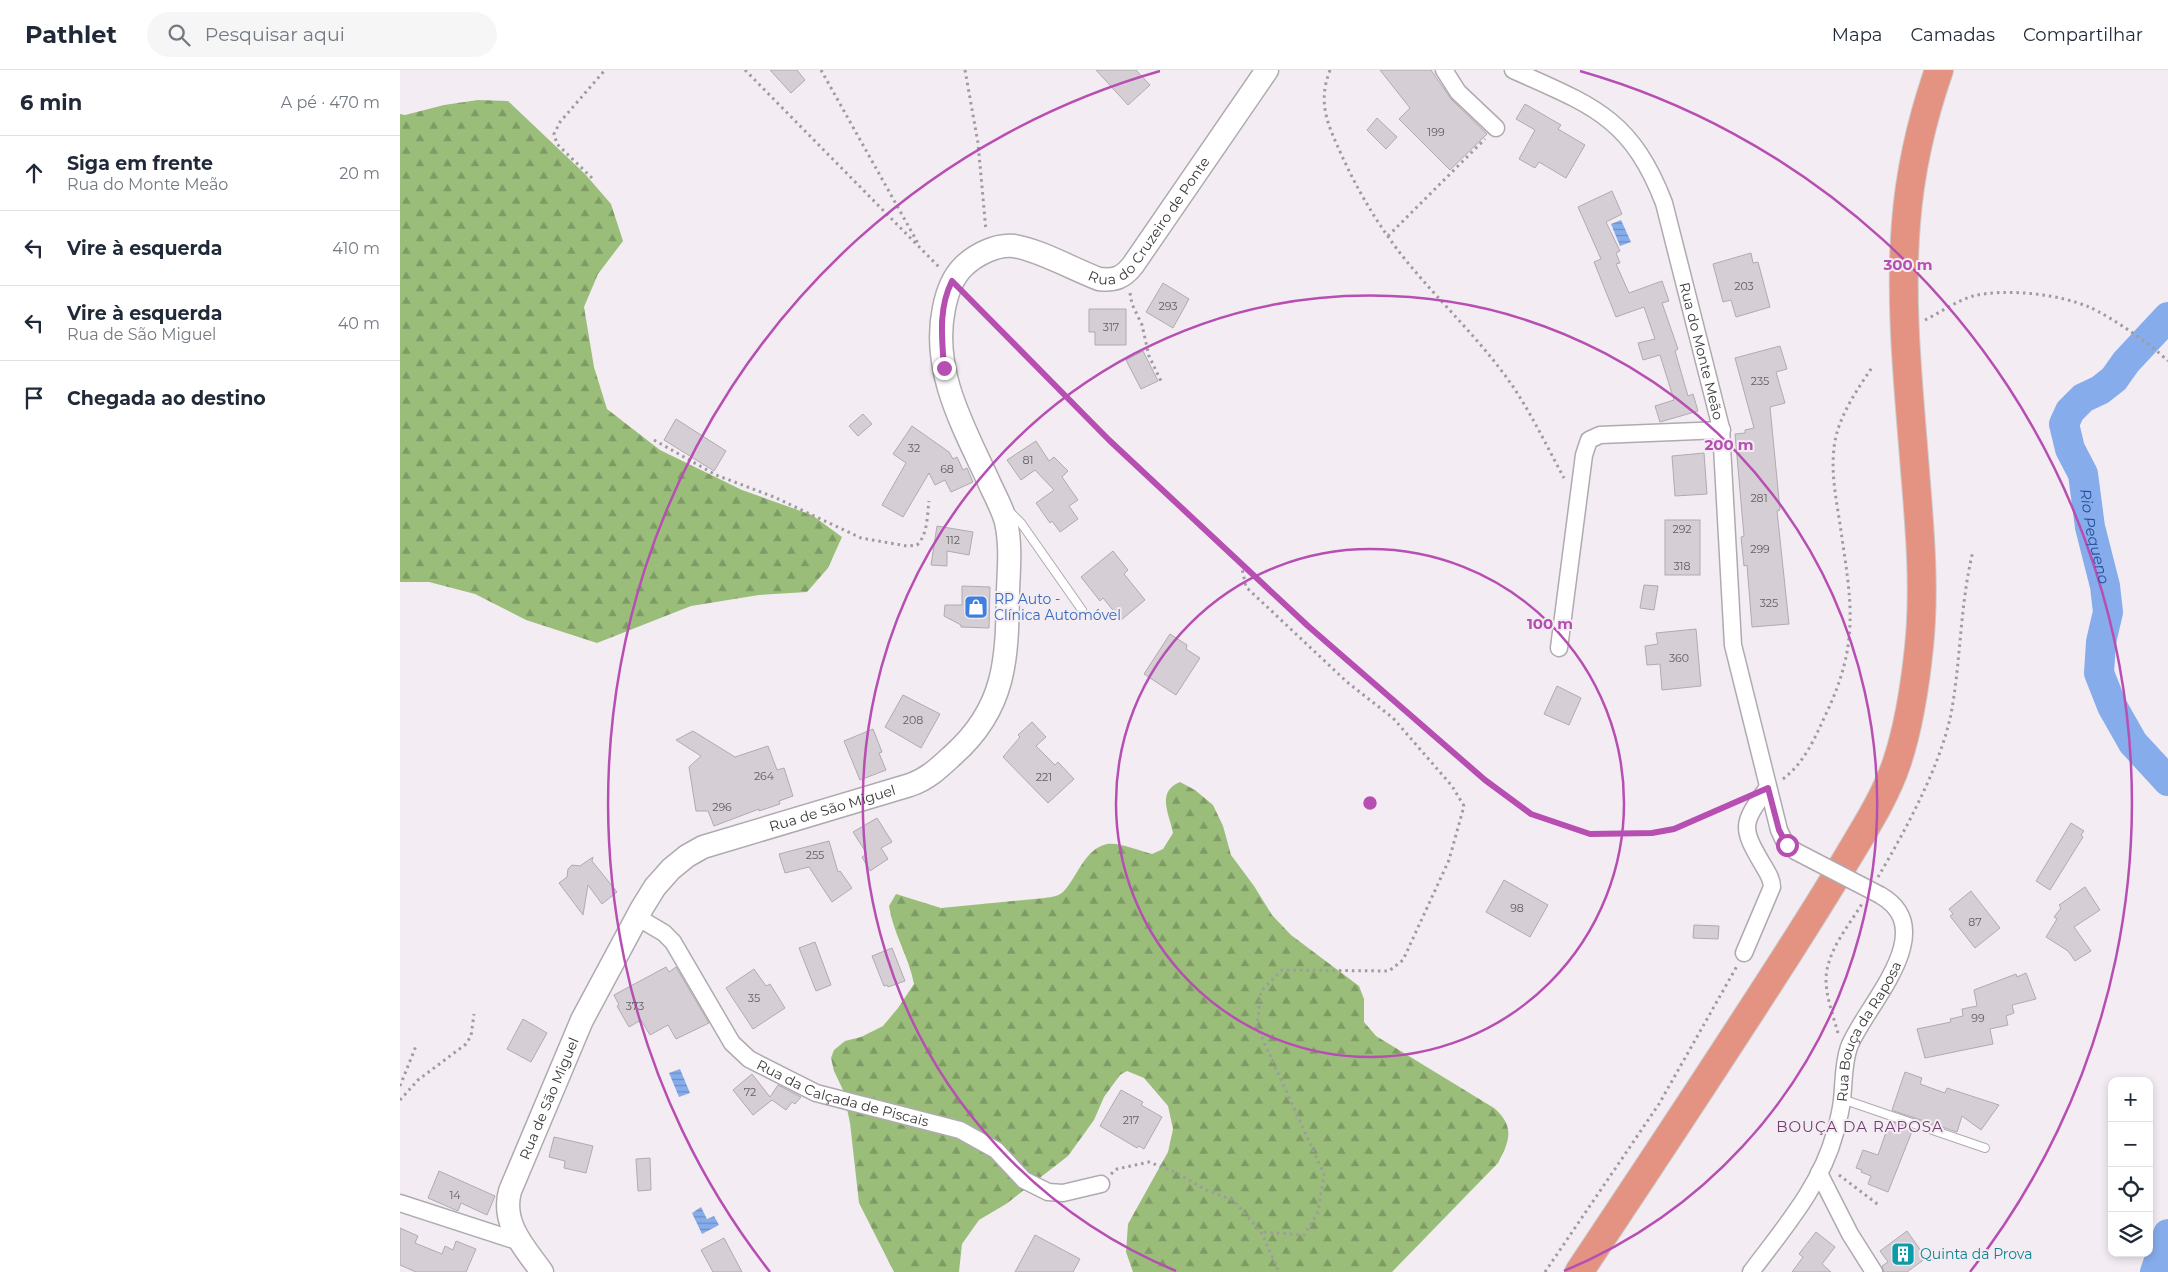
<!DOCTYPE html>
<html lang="pt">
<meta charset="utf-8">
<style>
body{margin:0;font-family:Montserrat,sans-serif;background:#f6f6f7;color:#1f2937}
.controls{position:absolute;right:15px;bottom:15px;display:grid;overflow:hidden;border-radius:10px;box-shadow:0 2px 8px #0003}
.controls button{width:45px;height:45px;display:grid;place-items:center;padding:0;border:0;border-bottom:1px solid #e0e1e3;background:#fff;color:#1f2937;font:25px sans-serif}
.stop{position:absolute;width:15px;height:15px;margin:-11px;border:4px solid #b74fb3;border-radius:50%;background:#fff}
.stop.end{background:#b74fb3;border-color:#fff;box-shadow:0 1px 5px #0008}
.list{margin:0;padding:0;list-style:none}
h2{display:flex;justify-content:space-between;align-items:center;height:65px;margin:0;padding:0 20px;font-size:21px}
h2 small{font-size:16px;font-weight:400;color:#747a83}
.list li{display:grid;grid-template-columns:32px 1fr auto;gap:15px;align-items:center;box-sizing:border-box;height:75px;padding:0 20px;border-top:1px solid #e0e1e3}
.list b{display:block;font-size:19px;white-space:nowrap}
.list p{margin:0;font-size:16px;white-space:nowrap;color:#747a83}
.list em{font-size:16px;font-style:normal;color:#747a83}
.icon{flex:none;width:28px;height:28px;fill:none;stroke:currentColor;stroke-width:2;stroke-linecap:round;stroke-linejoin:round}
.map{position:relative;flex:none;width:1768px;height:1202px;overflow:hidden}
header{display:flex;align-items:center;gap:30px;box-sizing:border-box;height:70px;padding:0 25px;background:#fff;border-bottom:1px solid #e0e1e3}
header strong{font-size:24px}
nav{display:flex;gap:28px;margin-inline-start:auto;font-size:18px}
.search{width:350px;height:45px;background:#f6f6f7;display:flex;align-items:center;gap:12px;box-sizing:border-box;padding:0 18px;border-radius:28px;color:#747a83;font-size:19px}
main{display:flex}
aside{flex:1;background:#fff}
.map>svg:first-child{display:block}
.forest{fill:url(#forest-firs)}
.water{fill:url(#water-rules)}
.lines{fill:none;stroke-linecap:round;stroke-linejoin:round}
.river{stroke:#86aceb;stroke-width:30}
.building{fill:#d5cfd5;stroke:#b0abb0}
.lane-casing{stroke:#b0aab0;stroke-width:10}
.street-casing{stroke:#b0aab0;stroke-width:19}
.secondary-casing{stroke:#b0aab0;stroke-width:25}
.highway-casing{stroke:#ccc;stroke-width:30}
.path{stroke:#9f9b9f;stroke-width:3;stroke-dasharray:2.5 4;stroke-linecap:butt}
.lane{stroke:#fff;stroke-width:8}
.street{stroke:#fff;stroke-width:16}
.secondary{stroke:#fff;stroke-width:22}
.highway{stroke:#e49383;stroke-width:28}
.street-bridge-casing{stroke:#b0aab0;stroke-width:19;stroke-linecap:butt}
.street-bridge{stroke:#fff;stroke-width:16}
.route{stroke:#b74fb3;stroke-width:6}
.ring{fill:none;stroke:#b74fb3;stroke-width:2.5}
.labels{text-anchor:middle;stroke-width:4;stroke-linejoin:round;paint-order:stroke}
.number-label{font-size:11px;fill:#625e62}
.street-label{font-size:14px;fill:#3b393b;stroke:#f3edf3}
.shop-label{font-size:14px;fill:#366cbe;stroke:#f3edf3;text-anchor:start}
.culture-label{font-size:14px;fill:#0d838f;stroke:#f3edf3;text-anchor:start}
.water-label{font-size:15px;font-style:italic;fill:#25519c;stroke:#f3edf3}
.neighbourhood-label{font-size:15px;letter-spacing:1px;fill:#733f70;stroke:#f3edf3}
.centre{fill:#b74fb3;stroke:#f3edf3;stroke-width:2.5}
.ring-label{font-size:15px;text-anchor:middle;font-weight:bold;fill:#b74fb3;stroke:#f3edf3;stroke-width:4;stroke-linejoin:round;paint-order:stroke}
</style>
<header>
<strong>Pathlet</strong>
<div class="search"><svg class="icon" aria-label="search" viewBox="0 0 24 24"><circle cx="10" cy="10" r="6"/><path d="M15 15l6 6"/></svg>Pesquisar aqui</div>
<nav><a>Mapa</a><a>Camadas</a><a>Compartilhar</a></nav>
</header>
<main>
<aside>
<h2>6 min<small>A pé · 470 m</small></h2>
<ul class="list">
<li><svg class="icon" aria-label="ahead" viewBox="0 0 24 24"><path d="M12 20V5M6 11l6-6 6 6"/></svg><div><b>Siga em frente</b><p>Rua do Monte Meão</p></div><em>20 m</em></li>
<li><svg class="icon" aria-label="left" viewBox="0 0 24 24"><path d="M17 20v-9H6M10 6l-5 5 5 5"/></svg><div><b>Vire à esquerda</b></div><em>410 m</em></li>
<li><svg class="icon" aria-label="left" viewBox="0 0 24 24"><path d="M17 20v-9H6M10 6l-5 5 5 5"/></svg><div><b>Vire à esquerda</b><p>Rua de São Miguel</p></div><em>40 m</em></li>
<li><svg class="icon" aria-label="arrive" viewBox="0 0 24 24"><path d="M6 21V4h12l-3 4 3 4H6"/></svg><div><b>Chegada ao destino</b></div></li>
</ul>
</aside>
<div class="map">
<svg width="1768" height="1202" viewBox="0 0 1768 1202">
<defs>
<pattern id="forest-firs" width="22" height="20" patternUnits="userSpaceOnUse" patternTransform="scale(1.25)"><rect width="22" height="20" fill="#9abe7a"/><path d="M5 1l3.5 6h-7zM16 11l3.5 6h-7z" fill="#7f9b65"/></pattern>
<pattern id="water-rules" width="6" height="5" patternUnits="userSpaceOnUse" patternTransform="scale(1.25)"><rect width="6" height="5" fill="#86aceb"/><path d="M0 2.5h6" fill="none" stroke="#6f8dc0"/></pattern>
</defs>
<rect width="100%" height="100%" fill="#f3edf3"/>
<g class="forest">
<path d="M78 30 108 31 185 104 211 134 223 171 198 204 184 237 194 297 207 339 260 380 342 420 412 445 442 467 428 498 407 522 359 525 291 536 197 573 126 550 75 524 29 512H0V44L5 45 44 35Z"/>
<path d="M780 712 795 720 813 735 823 756 831 785 854 816 872 845 891 865 959 916 964 929V952L976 966 1094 1038C1115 1056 1110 1071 1098 1093L992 1202H733L726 1182 728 1154 768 1082 773 1059 768 1036 744 1008 727 1001 720 1005 704 1027 694 1050 668 1086 606 1134 579 1150 562 1174 559 1202H494L459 1133 450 1053 443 1020 434 1001 431 988 434 980 445 971 461 967 483 956 498 938 514 914C509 887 493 863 489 836L496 824 541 838 645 828C651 827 659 826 663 822 677 808 684 779 707 774 719 772 740 781 752 784L763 779 773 763C769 743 756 722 780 712Z"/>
</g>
<g class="water">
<path d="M1221 150 1231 172 1220 176 1211 154Z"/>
<path d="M280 999 290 1023 279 1027 269 1003Z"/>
<path d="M301 1137 307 1149 314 1146 319 1155 302 1164 292 1143Z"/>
</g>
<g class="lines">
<g class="river">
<path id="s1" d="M1768 247 1726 292 1714 309 1700 320 1683 328 1670 341 1664 354 1670 379 1683 404 1690 457 1705 516 1708 542 1701 572 1699 603 1712 636 1733 673 1768 711"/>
<path d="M1755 1202 1768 1164"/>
</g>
</g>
<g class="building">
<path d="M370 0H397L405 10 391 23Z"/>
<path d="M696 0H736L750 15 728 35Z"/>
<path d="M980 0H1031L1051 29 1087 64 1050 100 999 49 1010 38Z"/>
<path d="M1125 34 1161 55 1158 59 1185 75 1166 108 1139 92 1135 98 1119 89 1135 60 1116 49Z"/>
<path d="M977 48 997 67 986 79 967 60Z"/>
<path d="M1212 121 1222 144 1206 152 1220 181 1216 183 1220 193 1216 194 1229 223 1262 211 1269 231 1262 233 1278 279 1275 281 1288 326 1293 324 1298 341 1260 352 1255 336 1274 330 1260 285 1243 290 1238 273 1255 269 1244 237 1216 247 1194 192 1201 189 1178 137Z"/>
<path d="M1351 183 1353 193 1358 192 1370 237 1336 247 1331 230 1323 232 1313 194Z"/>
<path d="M763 213 789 229 773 258 746 242Z"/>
<path d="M689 239H726V275H695V262H689Z"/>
<path d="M1380 276 1387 299 1376 302 1385 333 1370 337 1380 440 1377 441 1389 554 1352 557 1347 495 1344 496 1341 467 1344 466 1335 364 1345 363V360L1354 358 1335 288Z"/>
<path d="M743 281 758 311 741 319 726 290Z"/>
<path d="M463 344 472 354 458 366 449 356Z"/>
<path d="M276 349 326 381 314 401 264 370Z"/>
<path d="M512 356 549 382 553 389 557 387 563 400 567 398 573 412 551 422 545 410 535 415 529 403 503 447 482 435 506 393 493 384Z"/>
<path d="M636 371 649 391 654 387 668 401 662 407 678 430 669 436 678 449 660 462 652 451 650 453 636 433 654 420 635 400 621 410 607 390Z"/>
<path d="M1304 383 1307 424 1275 426 1272 386Z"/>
<rect x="1265" y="450" width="35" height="55"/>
<path d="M537 456 573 462 569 485 547 481V496L531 495Z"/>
<path d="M713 481 728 500 724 504 745 530 721 550 703 528 700 531 681 507Z"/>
<path d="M1244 515 1258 516 1254 540 1240 538Z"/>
<path d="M562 516 590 517 589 558 561 557V555L544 546 545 535H562Z"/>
<path d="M1296 559 1301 616 1262 620 1260 594 1247 595 1245 576 1258 574 1256 563Z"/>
<path d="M770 564 787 575 786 579 800 588 776 625 744 604Z"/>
<path d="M1157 616 1181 628 1169 655 1144 644Z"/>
<path d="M503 625 540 644 521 678 485 657Z"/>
<path d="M632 652 646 667 636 676 655 695 658 692 674 709 648 733 603 687 620 667 618 665Z"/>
<path d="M473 659 482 682 479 683 486 700 460 710 444 671Z"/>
<path d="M293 661 335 687 368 676 377 700 384 698 393 726 379 731 380 734 359 741V739L314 756 308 741H296L289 697 301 686 276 670Z"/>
<path d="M477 748 492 772 481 778 488 789 470 801 462 787 467 784 453 762Z"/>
<path d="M1671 753 1684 761 1681 765 1683 767 1650 820 1636 811Z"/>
<path d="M429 771 438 802 440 801 452 818 432 832 409 797 385 803 379 784Z"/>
<path d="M193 787 192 791 217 822 202 834 188 815 183 845 159 813 167 807 168 799 172 795 180 796Z"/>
<path d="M1104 810 1148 835 1130 867 1086 842Z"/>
<path d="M1685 817 1700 840 1674 857 1691 881 1675 891 1668 881 1646 867 1657 849 1654 847 1661 838 1659 835Z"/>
<path d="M1571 821 1600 858 1575 878 1550 846 1553 844 1549 839Z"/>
<path d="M1294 855 1319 856 1318 869 1293 868Z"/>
<path d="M415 872 431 915 416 921 399 878Z"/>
<path d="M492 878 505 911 488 917 487 915 484 916 472 886Z"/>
<path d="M266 897 269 902 276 897 309 953 276 969 268 955 250 965 241 950 229 957 217 936 219 935 214 925Z"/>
<path d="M354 899 366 916 370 914 385 938 353 959 326 918Z"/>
<path d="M1626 903 1636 929 1612 935 1614 943 1606 946 1608 955 1590 959 1593 974 1525 988 1517 959 1551 952 1550 949 1563 946 1562 939 1577 936 1574 920 1616 904 1617 907Z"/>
<path d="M123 949 147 963 131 992 107 979Z"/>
<path d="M1505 1002 1522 1008 1520 1014 1545 1023 1547 1018 1599 1035 1581 1060 1562 1046 1557 1062 1494 1041 1492 1040Z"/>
<path d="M352 1004 370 1027 378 1015 401 1027 395 1034 392 1032 386 1040 372 1030 353 1045 333 1020Z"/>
<path d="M721 1020 743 1032 741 1035 762 1047 744 1079 739 1076 737 1078 700 1056Z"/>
<path d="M1490 1051 1513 1059 1488 1122 1468 1114 1471 1106 1461 1102 1462 1100 1456 1098 1463 1080 1478 1085Z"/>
<path d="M154 1067 193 1076 186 1103 164 1098 165 1091 149 1087Z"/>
<path d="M250 1088 251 1120 238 1121 236 1089Z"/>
<path d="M39 1101 95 1126 87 1145 61 1133 58 1141 28 1128Z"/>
<path d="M0 1158 18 1166 15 1173 42 1184 45 1176 53 1180 56 1171 76 1179 66 1202H16L0 1195Z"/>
<path d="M1507 1161 1526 1188 1507 1202H1484L1482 1196 1488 1192 1480 1181Z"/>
<path d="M1416 1162 1435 1177 1422 1194 1431 1202H1392L1403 1187 1399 1184Z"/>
<path d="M635 1165 680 1189 673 1202H615Z"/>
<path d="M324 1168 342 1202H313L301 1180Z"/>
</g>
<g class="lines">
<g class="lane-casing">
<g id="lane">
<path d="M611 443 621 453 682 540"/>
<path d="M1442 1029 1585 1078"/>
</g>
</g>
<g class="street-casing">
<g id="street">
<path d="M1044 0 1058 22 1096 58"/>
<path id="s2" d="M1113 0C1191 35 1231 47 1264 133L1321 358 1333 575 1379 760 1385 773 1395 781"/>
<path d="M1159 578 1184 385 1189 370 1200 365 1322 360"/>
<path id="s3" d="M237 847 264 863 273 872 332 973 349 989 416 1023 560 1060 596 1080 624 1110 648 1122 663 1123 701 1114"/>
<path d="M1344 883 1372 817C1372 809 1367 802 1363 795 1340 756 1342 754 1368 717"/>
<path d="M1419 1103 1450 1164 1474 1202"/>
<path d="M0 1133 120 1172"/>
<path id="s4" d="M1351 1202C1383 1159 1421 1116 1435 1063 1438 1052 1441 1041 1442 1030 1444 1012 1443 994 1449 977 1464 937 1543 861 1480 825"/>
</g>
</g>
<g class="secondary-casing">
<g id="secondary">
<path id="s5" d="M142 1202C125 1178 101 1154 110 1121L182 950 242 838 255 817 271 799 287 786 303 777 510 715C528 709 540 697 553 685 607 637 607 587 608 520 609 497 611 474 606 452 602 437 594 424 588 410 563 356 531 300 544 238 547 223 552 208 563 197 575 185 596 174 614 176 637 179 675 200 699 209 714 211 723 208 733 195L867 0"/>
</g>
</g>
<g class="highway-casing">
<path id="highway" d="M1179 1202C1249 1097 1319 991 1387 885 1408 852 1429 819 1449 785 1467 755 1486 725 1497 692 1509 656 1515 616 1519 577 1526 510 1518 442 1513 375 1507 302 1500 226 1506 153 1510 101 1522 49 1539 0"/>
</g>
<g class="path">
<path d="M345 0 539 197"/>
<path d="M421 0 519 175"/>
<path d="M565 0 578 73 586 161"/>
<path d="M930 0C917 34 928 55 942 86 958 121 977 153 1000 183 1033 225 1072 261 1104 304 1128 336 1145 373 1164 408"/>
<path d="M192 108 157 74 154 64 160 52 205 0"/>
<path d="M988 166 1085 69"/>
<path d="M730 223 732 234 742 255 749 286 761 311"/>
<path d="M568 226 709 370 908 556 1085 710 1131 744 1190 764 1252 763 1274 759 1339 730"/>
<path d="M1525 250C1541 242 1556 231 1573 226 1605 218 1659 224 1689 237 1710 246 1752 275 1768 291"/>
<path d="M254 370 316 405 374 427 461 468 507 476 517 475C528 464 527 446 529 431"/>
<path d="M841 494 846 517 947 612 993 648 1052 716 1064 736 1049 790 1003 890 989 901 882 900 861 921 857 957 924 1104 918 1142 904 1165 861 1162"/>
<path d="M1383 709C1404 693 1414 670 1425 646 1461 571 1451 532 1440 454 1436 428 1431 404 1434 378 1437 348 1457 320 1473 296"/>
<path d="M1478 807C1505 761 1540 697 1551 644 1561 590 1560 534 1573 481"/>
<path d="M1438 963C1433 945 1426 927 1426 909 1427 880 1449 856 1463 832"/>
<path d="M0 1016 16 976"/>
<path d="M0 1030 18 1010 66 974 71 966 74 944"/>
<path d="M711 1104 717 1099 749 1092 777 1103 806 1120 833 1130 861 1162 879 1202"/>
<path d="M1439 1105 1480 1136"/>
<path d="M1145 1202 1259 1034 1337 896"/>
</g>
<use href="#lane" class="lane"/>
<use href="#street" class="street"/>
<use href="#secondary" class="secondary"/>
<use href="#highway" class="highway"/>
<g class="street-bridge-casing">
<path id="street-bridge" d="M1395 781 1480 825"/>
</g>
<use href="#street-bridge" class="street-bridge"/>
</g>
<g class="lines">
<path class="route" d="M544 298C542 268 538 239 552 211L709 370 908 556 1085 710 1131 744 1190 764 1252 763 1274 759 1368 718 1379 760 1387 775"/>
</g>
<g class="ring">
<circle cx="970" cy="733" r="254"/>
<path d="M776 1201A507 507 0 1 1 1164 1201"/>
<path d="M370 1202A761 761 0 0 1 760 1M1180 1A761 761 0 0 1 1570 1202"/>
</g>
<defs>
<g id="shop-square" transform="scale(1.25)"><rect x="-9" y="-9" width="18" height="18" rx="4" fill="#3f7fe0" stroke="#f3edf3"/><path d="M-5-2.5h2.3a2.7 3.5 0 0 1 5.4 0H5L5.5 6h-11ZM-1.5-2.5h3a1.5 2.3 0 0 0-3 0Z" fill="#fff"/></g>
<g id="building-square" transform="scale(1.25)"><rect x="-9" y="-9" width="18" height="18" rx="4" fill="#0f9aa8" stroke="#f3edf3"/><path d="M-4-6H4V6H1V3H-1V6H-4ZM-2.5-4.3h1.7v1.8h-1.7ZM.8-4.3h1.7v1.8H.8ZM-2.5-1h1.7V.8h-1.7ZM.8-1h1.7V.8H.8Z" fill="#fff"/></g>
</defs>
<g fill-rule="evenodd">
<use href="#shop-square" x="576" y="537"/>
<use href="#building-square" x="1503" y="1184"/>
</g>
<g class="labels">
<g class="number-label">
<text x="1036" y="66">199</text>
<text x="1344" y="220">203</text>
<text x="768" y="240">293</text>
<text x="711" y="261">317</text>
<text x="1360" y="315">235</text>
<text x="514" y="382">32</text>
<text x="628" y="394">81</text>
<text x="547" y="403">68</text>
<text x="1359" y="432">281</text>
<text x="1282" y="463">292</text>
<text x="553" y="474">112</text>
<text x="1360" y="483">299</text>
<text x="1282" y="500">318</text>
<text x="1369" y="537">325</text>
<text x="1279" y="592">360</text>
<text x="513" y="654">208</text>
<text x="364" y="710">264</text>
<text x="644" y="711">221</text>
<text x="322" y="741">296</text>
<text x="415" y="789">255</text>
<text x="1117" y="842">98</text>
<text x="1575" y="856">87</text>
<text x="354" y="932">35</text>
<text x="235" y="940">373</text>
<text x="1578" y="952">99</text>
<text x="350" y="1026">72</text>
<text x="731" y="1054">217</text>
<text x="55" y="1129">14</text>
</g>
<g class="street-label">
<text dy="5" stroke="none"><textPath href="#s5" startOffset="1508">Rua do Cruzeiro de Ponte</textPath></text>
<text dy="5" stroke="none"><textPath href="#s2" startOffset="362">Rua do Monte Meão</textPath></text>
<text dy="5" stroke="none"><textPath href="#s5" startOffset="626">Rua de São Miguel</textPath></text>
<text dy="5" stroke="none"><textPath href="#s4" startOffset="272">Rua Bouça da Raposa</textPath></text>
<text dy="5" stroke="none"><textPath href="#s3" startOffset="285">Rua da Calçada de Piscais</textPath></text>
<text dy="5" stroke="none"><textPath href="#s5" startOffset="191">Rua de São Miguel</textPath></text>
</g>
<g class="shop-label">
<text x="594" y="534">RP Auto -<tspan x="594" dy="16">Clínica Automóvel</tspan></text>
</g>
<g class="culture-label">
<text x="1520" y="1189">Quinta da Prova</text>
</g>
<g class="water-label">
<text dy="5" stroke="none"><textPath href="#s1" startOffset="269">Rio Pequeno</textPath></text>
</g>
<g class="neighbourhood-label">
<text x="1460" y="1062">BOUÇA DA RAPOSA</text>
</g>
</g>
<circle cx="970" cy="733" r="8" class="centre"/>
<g class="ring-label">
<text x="1508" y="200">300 m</text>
<text x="1329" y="380">200 m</text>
<text x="1150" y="559">100 m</text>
</g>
</svg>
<div class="controls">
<button>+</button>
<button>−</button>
<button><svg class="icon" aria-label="locate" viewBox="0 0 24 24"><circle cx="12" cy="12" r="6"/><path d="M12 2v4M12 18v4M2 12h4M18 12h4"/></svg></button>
<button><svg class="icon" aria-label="layers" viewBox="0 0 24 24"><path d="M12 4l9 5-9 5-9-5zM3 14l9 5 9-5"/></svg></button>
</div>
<div class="stop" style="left:1387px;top:775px"></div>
<div class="stop end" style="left:544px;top:298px"></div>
</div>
</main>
